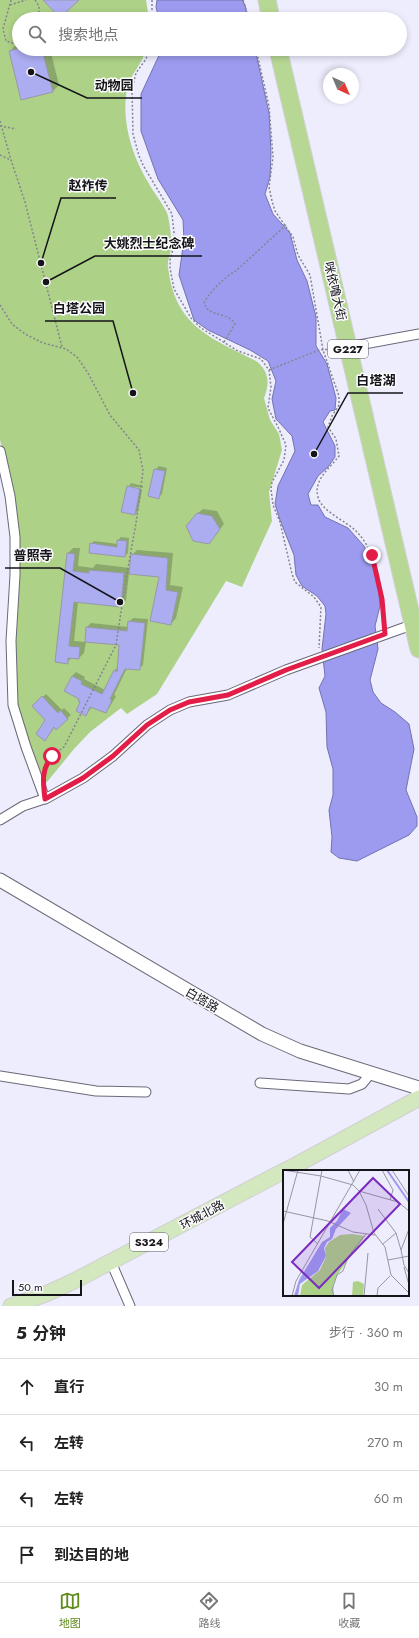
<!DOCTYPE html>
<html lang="zh">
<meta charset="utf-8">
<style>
body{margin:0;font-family:Jost,"Noto Sans SC",sans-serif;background:#f2f2f2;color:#222}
.compass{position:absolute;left:323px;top:68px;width:36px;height:36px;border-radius:50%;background:#fff;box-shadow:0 2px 6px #0003;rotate:136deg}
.scale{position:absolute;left:12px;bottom:10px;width:70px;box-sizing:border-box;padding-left:4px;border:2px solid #141419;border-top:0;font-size:11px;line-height:14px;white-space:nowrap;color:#141419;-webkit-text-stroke:3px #fcfcff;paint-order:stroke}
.stop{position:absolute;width:12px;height:12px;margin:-9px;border:3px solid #e11d48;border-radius:50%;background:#fff}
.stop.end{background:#e11d48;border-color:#fff;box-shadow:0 1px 4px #0008}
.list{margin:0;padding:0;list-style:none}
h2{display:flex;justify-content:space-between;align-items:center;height:52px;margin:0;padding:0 16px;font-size:17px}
h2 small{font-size:13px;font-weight:400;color:#767676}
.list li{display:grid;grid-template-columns:26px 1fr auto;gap:12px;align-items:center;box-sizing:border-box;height:56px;padding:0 16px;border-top:1px solid #e0e0e0}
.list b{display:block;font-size:15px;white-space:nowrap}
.list em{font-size:13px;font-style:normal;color:#767676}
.icon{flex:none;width:22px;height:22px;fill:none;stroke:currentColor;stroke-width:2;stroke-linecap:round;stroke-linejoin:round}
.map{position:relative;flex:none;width:419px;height:1306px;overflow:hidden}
.search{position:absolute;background:#fff;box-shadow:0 2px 6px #0003;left:12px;right:12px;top:12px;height:44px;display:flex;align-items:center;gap:10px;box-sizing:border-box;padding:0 14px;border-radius:22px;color:#767676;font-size:15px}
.sheet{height:276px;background:#fff}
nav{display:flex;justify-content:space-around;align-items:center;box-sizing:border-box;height:56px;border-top:1px solid #e0e0e0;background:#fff;font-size:11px;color:#767676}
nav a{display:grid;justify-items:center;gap:2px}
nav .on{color:#5f8b1d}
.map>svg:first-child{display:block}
.green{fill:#add187}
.water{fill:#9d9bf0;stroke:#7472b0}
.shadow{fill:#0003}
.building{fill:#acacf1;stroke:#9899a7}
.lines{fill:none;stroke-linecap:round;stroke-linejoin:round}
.street-casing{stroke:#696977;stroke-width:11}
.secondary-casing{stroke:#696977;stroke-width:15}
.primary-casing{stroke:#d0d0d1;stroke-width:17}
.highway-casing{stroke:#d0d0d1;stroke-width:19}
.path{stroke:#84848f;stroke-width:1.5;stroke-dasharray:2 2;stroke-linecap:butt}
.street{stroke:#fff;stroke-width:9}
.secondary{stroke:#fff;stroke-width:13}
.primary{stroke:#d4e8bf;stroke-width:15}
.highway{stroke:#b7d895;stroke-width:17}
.route{stroke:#e11d48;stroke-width:5}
.labels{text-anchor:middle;stroke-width:3;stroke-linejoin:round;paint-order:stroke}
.shield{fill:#fcfcff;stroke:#5a5a5e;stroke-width:1}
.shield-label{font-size:11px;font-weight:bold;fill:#141419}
.street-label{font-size:12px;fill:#141419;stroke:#fcfcff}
.inset-river{fill:none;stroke:#9d9bf0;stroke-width:2}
.inset-road{fill:none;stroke:#9696a2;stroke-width:1}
.view{fill:#7b2cbf;fill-opacity:0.15;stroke:#7b2cbf;stroke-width:2}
.inset-edge{fill:none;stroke:#141419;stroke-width:2}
.leader{fill:none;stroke:#141419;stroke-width:1.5}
.callout-dot{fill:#141419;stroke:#fcfcff;stroke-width:1.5}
.callout-label{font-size:13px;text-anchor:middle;font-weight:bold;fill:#141419;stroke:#fcfcff;stroke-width:3;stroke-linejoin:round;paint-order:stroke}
</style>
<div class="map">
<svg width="419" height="1306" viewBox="0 0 419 1306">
<rect width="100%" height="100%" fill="#ededfd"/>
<path class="green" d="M0 0H146L149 19H19V49H146C143 64 129 75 127 90 121 120 132 156 148 182 153 192 165 206 168 216 170 226 172 240 171 249 170 255 167 262 168 267 175 326 209 337 256 361 269 371 270 383 264 398L270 420 279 434 282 450 269 492 272 521 242 587 226 581 157 694 127 714 121 708 90 732 74 749 47 782 39 779 17 712 14 640V498L0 440Z"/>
<g class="water">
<path d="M157 0H242L245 5 248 19H159L156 7Z"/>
<path d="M162 49H255L269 113 271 153 270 177 265 194 273 214 290 233 297 260 307 281 316 317V346L327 364 336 398 335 410 330 411 323 422 335 446V457L328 467 318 476 308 494 311 505H318L325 517 348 528 364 546 377 574 380 606 375 626 378 649 370 680 373 692 381 703 395 712 409 724 414 749 406 790 417 817V826L409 835 357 861 339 858 331 852 332 837 329 810 333 795V769L327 747 326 712 319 688 325 676 322 649 326 614 325 606 317 596 302 586 296 575 294 555 280 520 275 504 278 486 295 451 292 436 276 419 272 399 276 381 268 361 250 350 208 330 194 320 179 275 184 240 183 220 158 179 141 131V94Z"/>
</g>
<g class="shadow">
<path d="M17 44H19V49H50L59 85 52 92 10 51Z"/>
<path d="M159 466 167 468 162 494 159 497 155 470Z"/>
<path d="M131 483 143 486V488L129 486Z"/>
<path d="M129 486V488L142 490 138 511 135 514 128 487Z"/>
<path d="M203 509 217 511 224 524 209 543 197 514Z"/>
<path d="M121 537 129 538 128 553 125 556 91 544 94 541 118 544V540Z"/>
<path d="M73 548H80L78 566 93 568 96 564 130 568 132 555 137 550 173 553 170 585 183 587 176 618 171 624 161 576 129 573 126 601 120 606 78 602 74 641 86 642 84 653 79 658 72 657 67 663 68 553Z"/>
<path d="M133 618 148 619 143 665 139 669 127 668 114 695 116 696 109 708 105 712 92 707 86 715 72 676 76 672 85 677 84 679 105 690 114 671 118 667 120 644 87 627 91 623 128 627 129 622Z"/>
<path d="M46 694 62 710 64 708 71 715 56 728 55 727 48 736 46 720 33 706Z"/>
</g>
<g class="building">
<path d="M43 0H79L60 18Z"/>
<path d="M16 49H42L53 92 21 100 9 51Z"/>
<path d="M154 469 165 471 159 499 148 496Z"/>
<path d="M127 486 140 489 135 515 121 512Z"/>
<path d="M197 513 212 516 220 529 209 544 193 541 186 526Z"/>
<path d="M117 540 127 541 125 557 89 553 90 543 117 547Z"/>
<path d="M67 553 75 554 73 571 89 573V570L124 573 121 607 74 602 69 646 80 647 79 659 68 658V664L55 662Z"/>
<path d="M131 554 168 558 166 590 178 592 171 625 150 621 159 577 129 574Z"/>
<path d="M128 621 145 623 140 670 125 669 110 699 112 700 106 713 90 707 86 716 76 711 80 702 78 701 79 699 64 691 72 676 82 681 81 684 102 694 114 670 117 672 119 645 85 642 86 627 127 631Z"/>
<path d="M42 696 58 713 60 710 68 719 56 730 54 727 45 741 36 734 45 720 32 706Z"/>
</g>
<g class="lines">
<g class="street-casing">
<g id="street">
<path d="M348 347 419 334"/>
<path d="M0 451 10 496 15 537V575L11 641 13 705 26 747 45 799"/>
<path d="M0 820 23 806 47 798 83 778 113 756 147 725 170 710 189 702 228 695 286 670 417 623"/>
<path d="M0 1076 96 1091 146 1092"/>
<path d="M260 1083 349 1089 362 1084 371 1073"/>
<path d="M111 1262 130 1306"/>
</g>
</g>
<g class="secondary-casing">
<path id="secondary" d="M0 880 262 1034 300 1051 419 1088"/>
</g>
<g class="primary-casing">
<g id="primary">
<path d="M285 1171 419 1098"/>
<path d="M11 1306 46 1294 74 1281 284 1171"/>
</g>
</g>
<g class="highway-casing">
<g id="highway">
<path d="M267 0 271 19"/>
<path d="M278 49 419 649"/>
</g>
</g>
<g class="path">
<path d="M11 0 3 29 6 41 19 45"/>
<path d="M35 0 39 6V19"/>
<path d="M152 0V19"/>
<path d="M243 0 249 19"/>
<path d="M10 5 26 0"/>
<path d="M149 49 146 59 136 73 132 89 133 134 139 156 143 165 172 214 175 242 170 260V268L174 289 191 318 201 328 238 351 261 359 269 370 271 387 268 408 278 427 286 445 284 460 272 482 271 489 273 505 280 522 292 574 295 582 314 597 321 607 319 648"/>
<path d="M256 49 269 106 273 157 269 187 272 201 275 211 293 237 298 255 310 275 323 350 339 396V405L332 416 328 427 336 439 339 456C330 468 313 480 318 497 321 511 346 521 356 531 379 554 382 595 385 626"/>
<path d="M0 121 11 160 25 202 62 347"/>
<path d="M0 126 16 129"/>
<path d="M0 155 11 160"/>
<path d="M0 305 12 324 25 334 43 343 66 349 77 357 88 373 110 415 139 450 143 471 136 523 126 579 116 645 64 747 52 756 44 770"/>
<path d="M224 342 235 324C226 310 210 319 204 303 210 291 226 276 237 270L286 225"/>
<path d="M269 370 319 350 334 349"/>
</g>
<use href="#street" class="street"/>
<use href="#secondary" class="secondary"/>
<use href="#primary" class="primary"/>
<use href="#highway" class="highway"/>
</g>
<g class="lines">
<path class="route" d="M52 756C41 770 43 782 45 799L83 778 113 756 147 725 170 710 189 702 228 695 286 670 385 634 382 599 372 555"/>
</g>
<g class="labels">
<g class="shield">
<rect x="328" y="340" width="40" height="18" rx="3"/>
<rect x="130" y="1233" width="38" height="18" rx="3"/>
</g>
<g class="shield-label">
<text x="348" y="353">G227</text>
<text x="149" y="1246">S324</text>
</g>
<g class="street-label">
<text transform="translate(335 291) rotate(77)" y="4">咪依噜大街</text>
<text transform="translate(202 1000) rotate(30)" y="4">白塔路</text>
<text transform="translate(202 1215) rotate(-28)" y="4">环城北路</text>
</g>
</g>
<g transform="translate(283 1170)">
<rect width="126" height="126" fill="#ededfd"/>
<path d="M69 64 82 66 55 104 50 115 51 126H17L19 115 37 100 43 87 42 78 46 72 57 65ZM75 111 81 114 80 126H69L70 112Z" fill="#add187"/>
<path d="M60 39 68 43 53 59 49 69 44 72 41 78 43 86 35 101 17 114 15 126H11L16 110 39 72 47 67V58L54 51Z" fill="#9d9bf0"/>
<path class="inset-river" d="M104 0 126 32"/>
<path class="inset-road" d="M0 0 38 6 70 15M65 0 71 12M99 0 110 20 107 30M109 0 126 26M70 15 76 21 115 32 126 41M76 21 83 35 91 63 102 77 108 105 126 123M95 39 113 63 118 80M0 41 45 51 70 62 92 65M0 54 15 0M126 59 118 80 121 95 126 103M35 74 27 67 39 0M100 74 113 63M105 90 126 86M121 97 126 115M9 126 13 111 77 0M51 126 49 120 54 105 60 101 65 87 83 64M81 126 85 83M94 126 95 118 107 106"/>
<path class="view" d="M90 8 117 34 36 118 9 92Z"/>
<rect width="126" height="126" class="inset-edge"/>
</g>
<path class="leader" d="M31 72L87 98H142M41 263L61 198H116M46 282L95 256H202M133 393L113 321H45M314 454L348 393H403M120 602L60 568H5"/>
<g class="callout-dot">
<circle cx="31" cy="72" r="4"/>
<circle cx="41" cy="263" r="4"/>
<circle cx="46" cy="282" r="4"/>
<circle cx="133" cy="393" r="4"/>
<circle cx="314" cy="454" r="4"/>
<circle cx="120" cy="602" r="4"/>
</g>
<g class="callout-label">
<text x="114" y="90">动物园</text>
<text x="88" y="190">赵祚传</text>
<text x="149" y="248">大姚烈士纪念碑</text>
<text x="79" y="313">白塔公园</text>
<text x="376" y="385">白塔湖</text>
<text x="33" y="560">普照寺</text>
</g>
</svg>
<svg class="compass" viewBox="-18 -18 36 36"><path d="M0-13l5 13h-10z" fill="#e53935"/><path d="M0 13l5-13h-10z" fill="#767676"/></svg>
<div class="scale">50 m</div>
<div class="stop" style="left:52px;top:756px"></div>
<div class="stop end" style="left:372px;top:555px"></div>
<div class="search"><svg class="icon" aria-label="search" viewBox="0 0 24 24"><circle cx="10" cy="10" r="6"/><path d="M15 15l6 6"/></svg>搜索地点</div>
</div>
<section class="sheet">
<h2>5 分钟<small>步行 · 360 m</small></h2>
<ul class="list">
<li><svg class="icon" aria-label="ahead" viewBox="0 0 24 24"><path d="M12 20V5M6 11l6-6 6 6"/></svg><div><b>直行</b></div><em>30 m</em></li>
<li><svg class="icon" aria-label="left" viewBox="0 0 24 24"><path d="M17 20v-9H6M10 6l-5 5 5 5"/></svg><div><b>左转</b></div><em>270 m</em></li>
<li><svg class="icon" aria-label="left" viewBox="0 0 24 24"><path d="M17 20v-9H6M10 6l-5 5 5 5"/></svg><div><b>左转</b></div><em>60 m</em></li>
<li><svg class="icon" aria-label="arrive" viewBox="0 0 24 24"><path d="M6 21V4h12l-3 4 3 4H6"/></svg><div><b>到达目的地</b></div></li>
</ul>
</section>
<nav>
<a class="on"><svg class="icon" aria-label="map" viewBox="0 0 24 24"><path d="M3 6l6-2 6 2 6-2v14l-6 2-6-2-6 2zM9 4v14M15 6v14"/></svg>地图</a>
<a><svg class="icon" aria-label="directions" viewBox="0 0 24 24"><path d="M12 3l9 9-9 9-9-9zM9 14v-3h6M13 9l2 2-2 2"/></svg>路线</a>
<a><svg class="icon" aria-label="saved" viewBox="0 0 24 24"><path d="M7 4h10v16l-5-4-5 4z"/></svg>收藏</a>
</nav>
